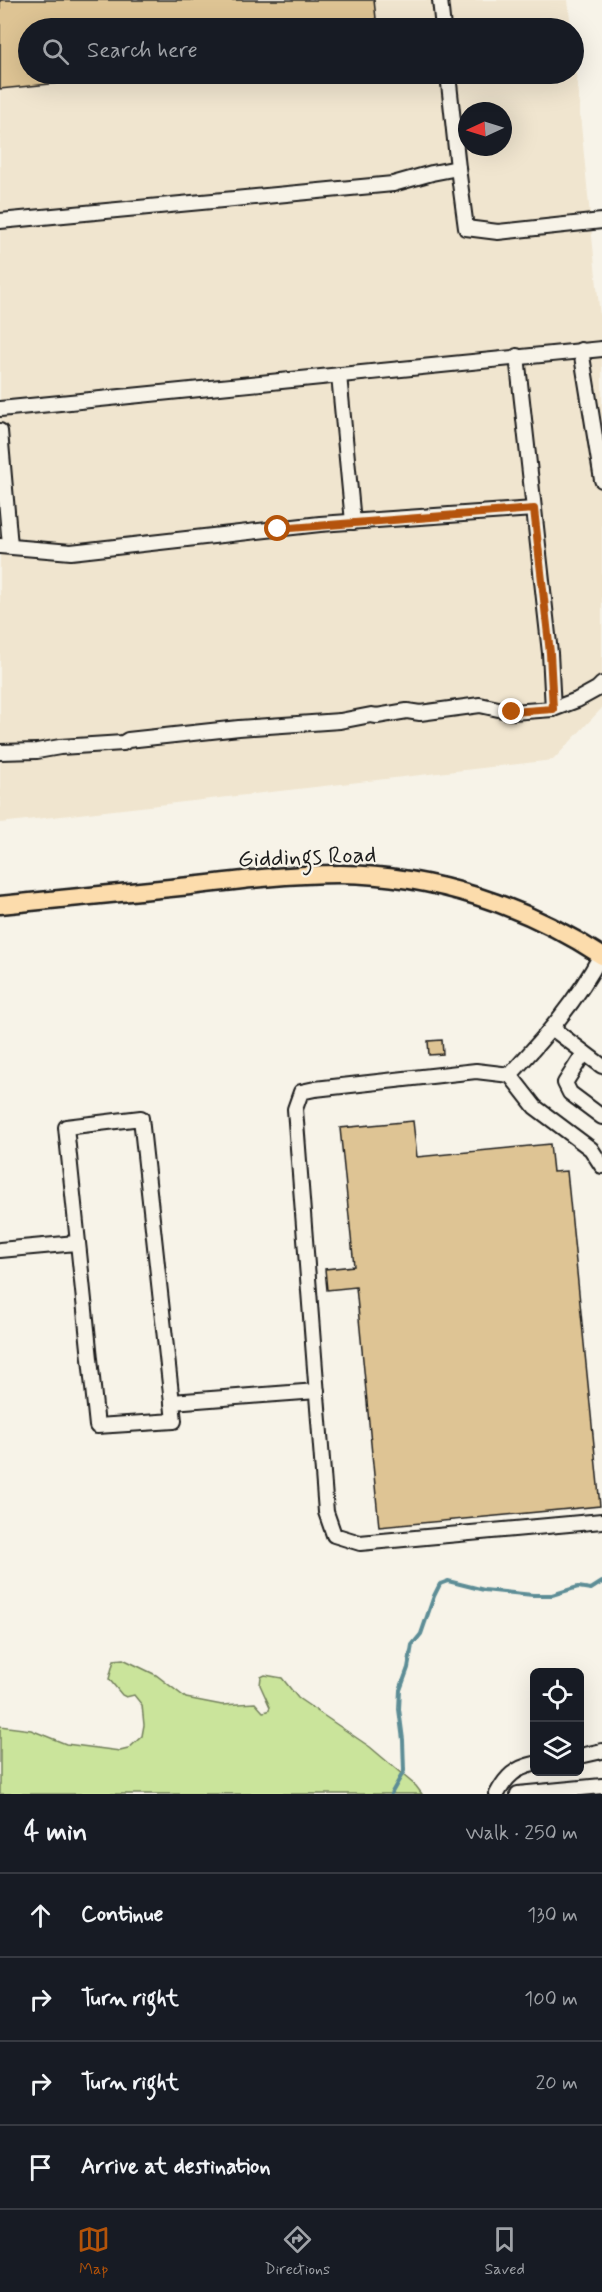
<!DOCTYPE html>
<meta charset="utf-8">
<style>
body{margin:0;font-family:Mynerve,sans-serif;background:#20242c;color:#f1f3f6}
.controls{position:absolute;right:18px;bottom:18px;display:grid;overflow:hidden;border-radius:9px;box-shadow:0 6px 24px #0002}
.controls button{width:54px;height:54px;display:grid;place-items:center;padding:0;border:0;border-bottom:2px solid #363941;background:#171b24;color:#f1f3f6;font:30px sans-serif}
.compass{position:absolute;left:458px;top:102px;width:54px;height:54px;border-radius:50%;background:#171b24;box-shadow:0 6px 24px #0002;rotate:266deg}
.stop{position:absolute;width:18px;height:18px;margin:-14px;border:4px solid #b45309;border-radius:50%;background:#fff}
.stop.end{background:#b45309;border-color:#fff;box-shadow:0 2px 6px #0008}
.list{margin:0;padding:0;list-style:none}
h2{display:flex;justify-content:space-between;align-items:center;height:78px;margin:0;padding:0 24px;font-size:26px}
h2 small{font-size:20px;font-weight:400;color:#9ea1a6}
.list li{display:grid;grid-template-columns:39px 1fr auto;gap:18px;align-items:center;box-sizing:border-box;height:84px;padding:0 24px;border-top:2px solid #363941}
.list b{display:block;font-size:22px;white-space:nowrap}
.list em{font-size:20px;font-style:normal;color:#9ea1a6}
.icon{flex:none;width:33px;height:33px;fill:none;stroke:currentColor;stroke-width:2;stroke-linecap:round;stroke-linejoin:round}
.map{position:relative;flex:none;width:602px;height:1794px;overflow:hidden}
.search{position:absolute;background:#171b24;box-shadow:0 6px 24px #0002;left:18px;right:18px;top:18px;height:66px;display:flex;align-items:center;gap:15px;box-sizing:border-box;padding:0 21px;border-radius:33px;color:#9ea1a6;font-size:22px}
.sheet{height:414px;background:#171b24}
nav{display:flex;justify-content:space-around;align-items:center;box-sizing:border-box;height:84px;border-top:2px solid #363941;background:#171b24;font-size:16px;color:#9ea1a6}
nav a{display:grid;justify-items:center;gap:3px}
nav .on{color:#b45309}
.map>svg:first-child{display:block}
.built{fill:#f0e5cf;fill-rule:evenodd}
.green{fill:#cae49b;stroke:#73805c;stroke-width:1.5}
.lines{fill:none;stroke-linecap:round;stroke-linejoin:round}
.stream{stroke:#5d8d96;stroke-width:4}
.building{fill:#dec494;stroke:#1c1c1c;stroke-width:1.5}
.minor-casing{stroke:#1c1c1c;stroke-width:18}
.major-casing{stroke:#1c1c1c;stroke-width:21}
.minor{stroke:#f7f3e8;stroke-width:14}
.major{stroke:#fcdcac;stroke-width:16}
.route{stroke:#b45309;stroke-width:8}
.labels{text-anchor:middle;stroke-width:4.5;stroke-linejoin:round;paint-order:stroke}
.street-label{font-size:24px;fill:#1c1c1c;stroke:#f7f3e8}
</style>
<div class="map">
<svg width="602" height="1794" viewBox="0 0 602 1794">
<rect width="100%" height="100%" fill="#f7f3e8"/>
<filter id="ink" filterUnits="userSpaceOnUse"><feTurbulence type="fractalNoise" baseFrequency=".0167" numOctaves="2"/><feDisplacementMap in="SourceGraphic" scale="12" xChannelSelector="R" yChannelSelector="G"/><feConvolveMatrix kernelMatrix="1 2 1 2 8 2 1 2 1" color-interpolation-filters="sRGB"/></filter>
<g filter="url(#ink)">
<path class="built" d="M0 0H568L571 28H28V74H574V54L602 337V708L553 760 0 823ZM467 111H503V147H467Z"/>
<path class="green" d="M123 1659 156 1675 186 1698 222 1705 255 1703 263 1712 268 1711 270 1707 260 1685 261 1677 265 1675 282 1678 298 1698 370 1747 416 1786 422 1794H0V1726L31 1730 66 1744 120 1751 128 1749 142 1736 144 1725 142 1705 134 1695 126 1697 122 1695 109 1679 114 1660Z"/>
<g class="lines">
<path class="stream" d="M391 1794 404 1771 403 1740 399 1709 400 1690 408 1668 412 1645 421 1634 434 1596 440 1584 448 1581 484 1590 533 1595H552L578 1587 591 1589 602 1582"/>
</g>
<g class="building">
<path d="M0 0H374L377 28H28V74H79L80 81 0 89Z"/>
<path d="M442 1040 443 1054 429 1055 428 1041Z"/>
<path d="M413 1121 417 1157 550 1144 553 1172 567 1171 600 1506 379 1527 356 1287 327 1290 325 1269 354 1266 340 1128Z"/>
</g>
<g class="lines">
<g class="minor-casing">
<g id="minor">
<path d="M440 0 443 28"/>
<path d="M458 168 466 228 498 232 602 221"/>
<path d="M0 221 393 184 432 173 458 168 448 74"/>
<path d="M581 350 602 480"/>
<path d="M517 356 550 653 553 709"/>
<path d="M339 375 353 522"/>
<path d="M0 409 602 349"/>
<path d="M0 431 10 546"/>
<path d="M0 546 71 552 320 524 534 509"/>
<path d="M0 752 37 751 60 747 123 743 128 740 239 728 340 721 371 715 377 716 407 711 420 713 480 705 512 712 553 709 577 700 597 689 602 684"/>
<path d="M553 1029 602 1066"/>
<path d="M584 1053 565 1083 570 1093 602 1117"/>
<path d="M510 1075C544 1038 577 1001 601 955"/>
<path d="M141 1118 174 1421 97 1426 66 1127Z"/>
<path d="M602 1166 591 1149 535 1107 510 1075 476 1071 315 1089 301 1092 295 1109 326 1512 334 1535 360 1543 602 1521"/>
<path d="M0 1250 76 1243"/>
<path d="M172 1402 317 1391"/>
<path d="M580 1756 602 1751"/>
<path d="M497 1794C506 1777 515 1768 534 1764"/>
<path d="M518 1794 602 1786"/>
</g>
</g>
<g class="major-casing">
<path id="major" d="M0 905C63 899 127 892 190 886 240 880 290 874 340 874 434 875 524 905 602 956"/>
</g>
<use href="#minor" class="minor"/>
<use href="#major" class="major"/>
</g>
</g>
<g class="lines" filter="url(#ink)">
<path class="route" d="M278 529 534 509 550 653 553 709 512 712"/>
</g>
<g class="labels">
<g class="street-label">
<text transform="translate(307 856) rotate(-2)" y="8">Giddings Road</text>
</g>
</g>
</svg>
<div class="controls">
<button><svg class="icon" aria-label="locate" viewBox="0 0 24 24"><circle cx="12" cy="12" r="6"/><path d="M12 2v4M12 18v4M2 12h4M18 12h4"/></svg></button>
<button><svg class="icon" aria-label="layers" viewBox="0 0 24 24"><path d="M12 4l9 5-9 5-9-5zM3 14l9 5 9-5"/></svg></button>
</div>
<svg class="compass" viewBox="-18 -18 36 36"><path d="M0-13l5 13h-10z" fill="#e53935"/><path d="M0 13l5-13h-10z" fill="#9ea1a6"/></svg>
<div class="stop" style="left:278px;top:529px"></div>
<div class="stop end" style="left:512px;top:712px"></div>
<div class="search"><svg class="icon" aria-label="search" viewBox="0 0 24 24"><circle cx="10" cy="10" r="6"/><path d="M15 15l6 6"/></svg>Search here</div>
</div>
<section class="sheet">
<h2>4 min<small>Walk · 250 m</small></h2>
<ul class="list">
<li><svg class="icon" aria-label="ahead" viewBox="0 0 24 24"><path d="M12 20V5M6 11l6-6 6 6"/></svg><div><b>Continue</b></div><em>130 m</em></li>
<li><svg class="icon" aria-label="right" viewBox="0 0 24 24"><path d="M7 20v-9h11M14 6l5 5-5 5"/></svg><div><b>Turn right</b></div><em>100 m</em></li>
<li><svg class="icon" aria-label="right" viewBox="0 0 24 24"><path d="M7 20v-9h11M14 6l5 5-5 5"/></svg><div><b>Turn right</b></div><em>20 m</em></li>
<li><svg class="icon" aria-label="arrive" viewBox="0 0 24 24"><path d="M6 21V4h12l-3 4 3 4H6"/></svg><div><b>Arrive at destination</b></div></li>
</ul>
</section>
<nav>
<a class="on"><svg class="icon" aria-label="map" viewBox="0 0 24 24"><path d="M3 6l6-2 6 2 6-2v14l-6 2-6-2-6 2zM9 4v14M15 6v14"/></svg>Map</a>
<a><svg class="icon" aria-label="directions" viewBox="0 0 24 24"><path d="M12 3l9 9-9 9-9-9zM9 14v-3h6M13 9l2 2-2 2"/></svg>Directions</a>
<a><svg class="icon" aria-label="saved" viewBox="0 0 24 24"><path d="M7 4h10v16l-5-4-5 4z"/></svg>Saved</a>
</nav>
